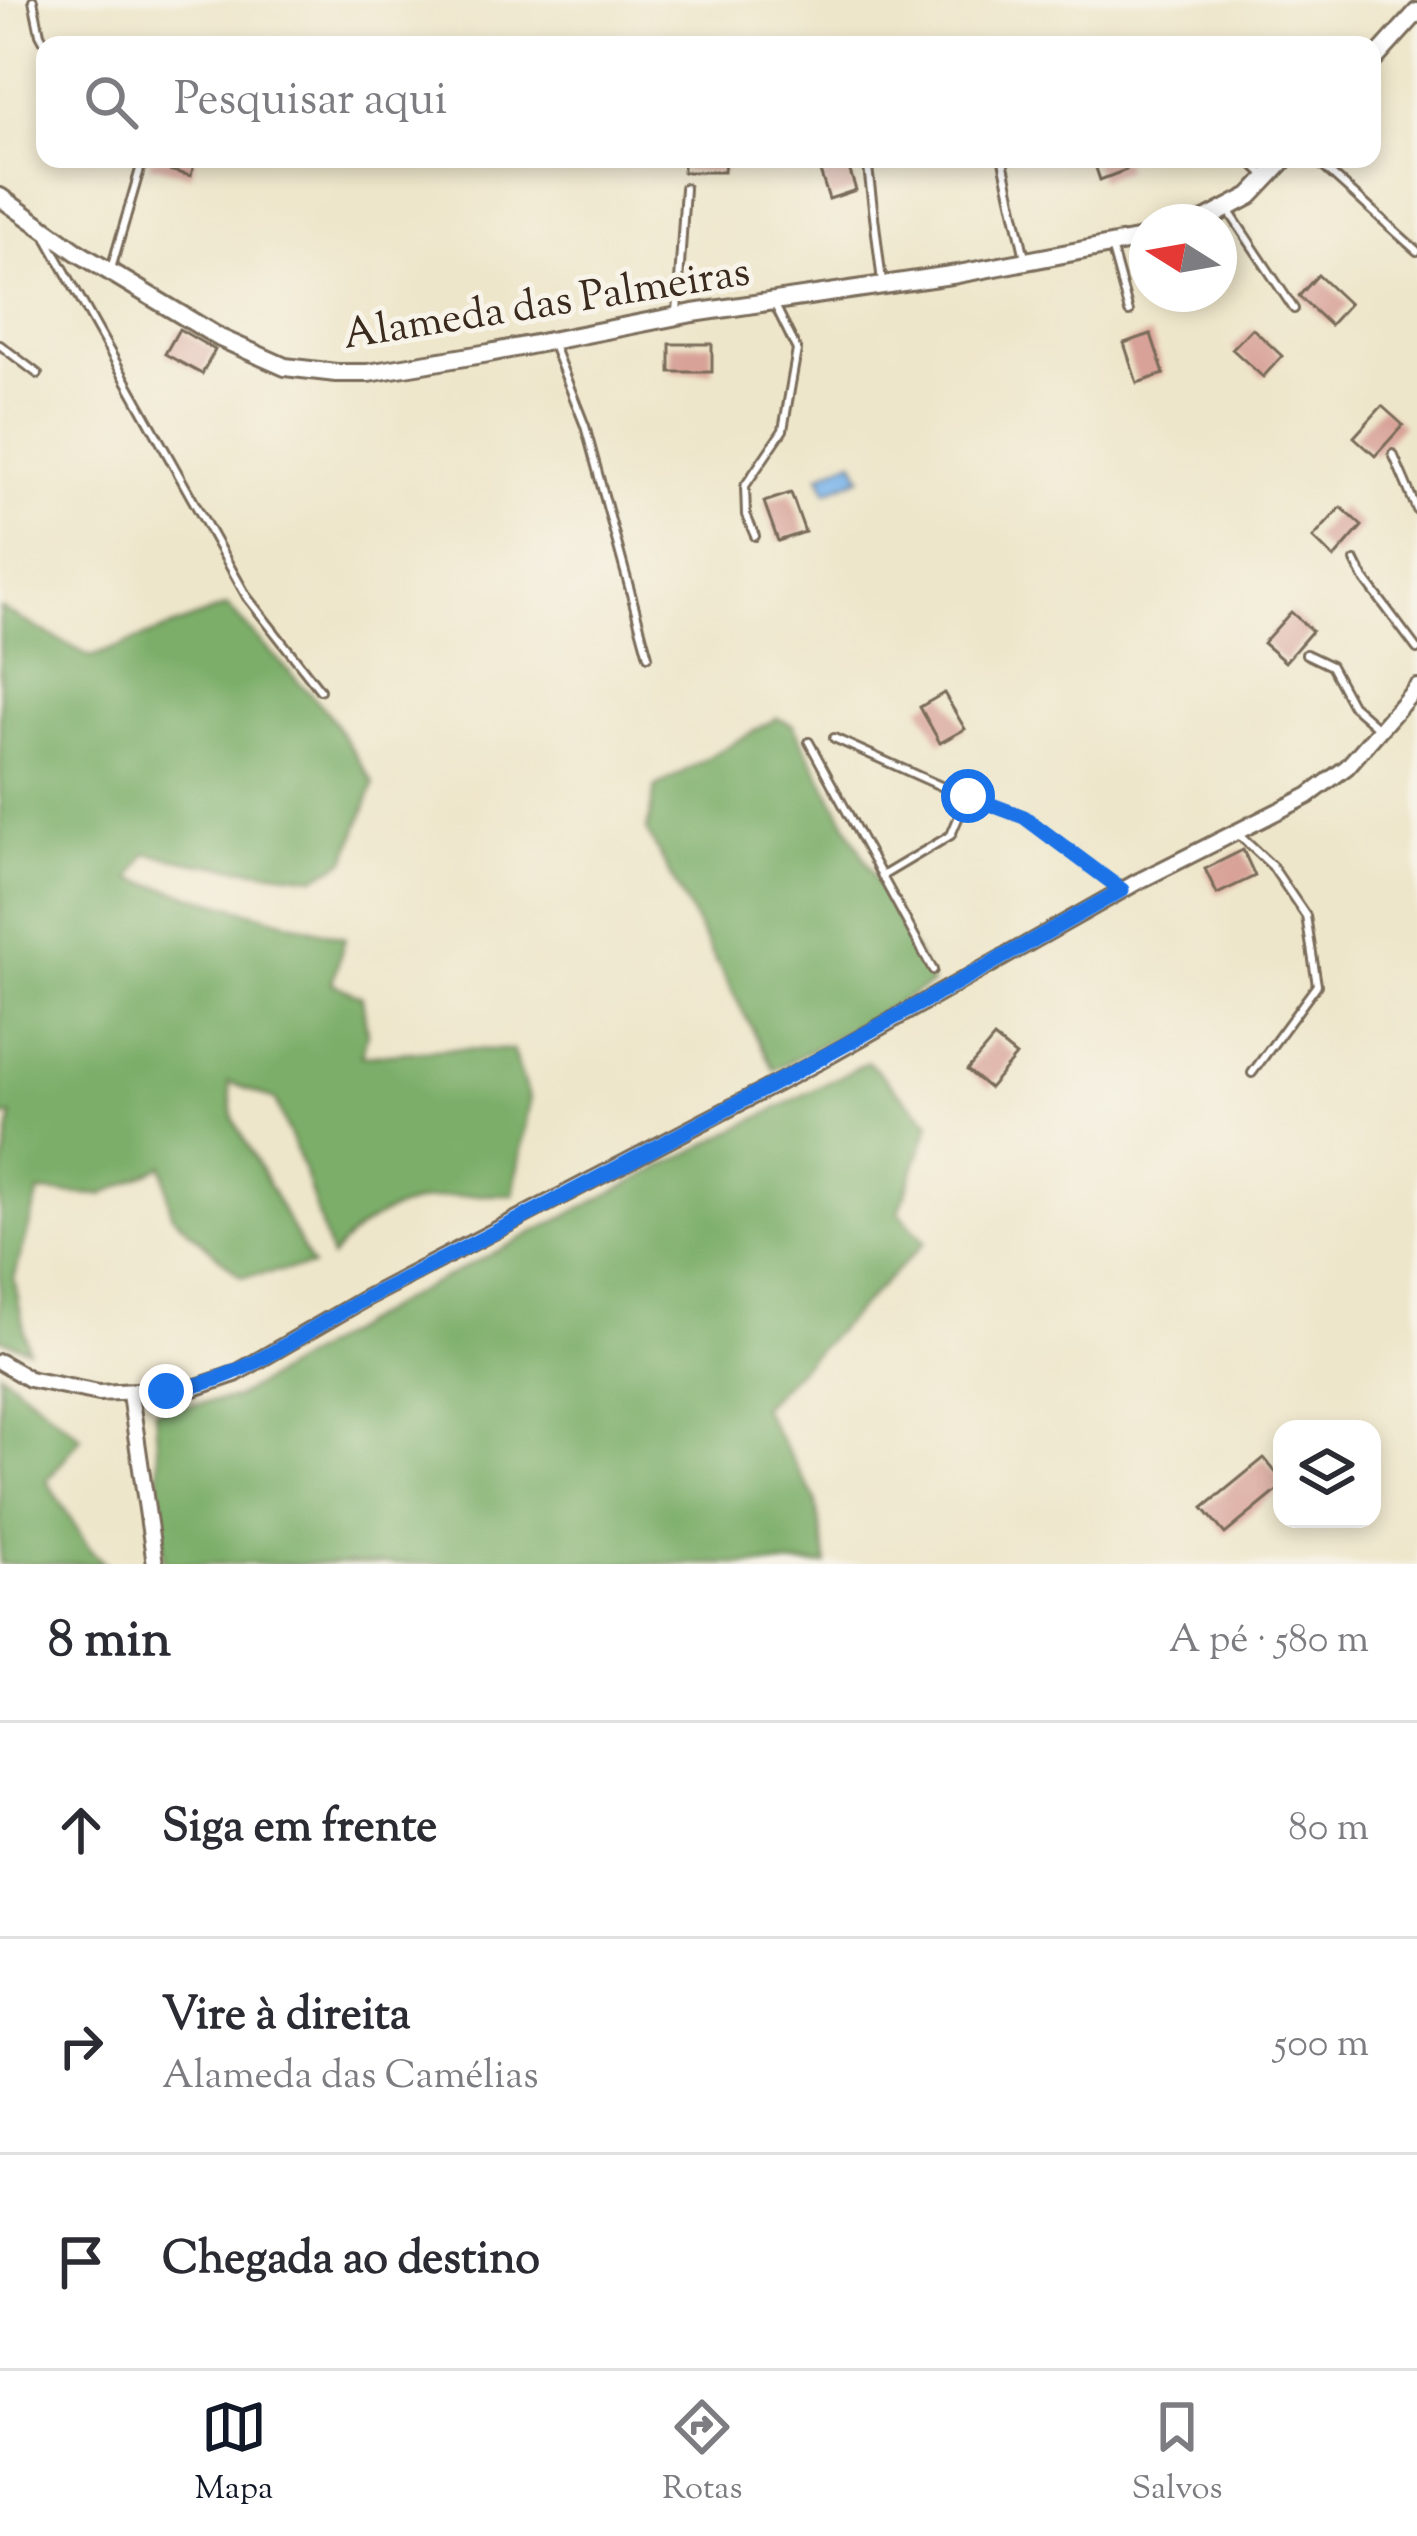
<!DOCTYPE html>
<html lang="pt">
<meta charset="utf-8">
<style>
body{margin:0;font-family:"Sorts Mill Goudy",serif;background:#f2f2f3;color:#2b2b33}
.controls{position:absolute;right:36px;bottom:36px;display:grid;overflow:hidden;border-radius:24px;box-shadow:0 6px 18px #0003}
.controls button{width:108px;height:108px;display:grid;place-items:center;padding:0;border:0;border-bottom:3px solid #e1e1e2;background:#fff;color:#2b2b33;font:60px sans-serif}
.compass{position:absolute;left:1129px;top:204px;width:108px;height:108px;border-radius:50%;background:#fff;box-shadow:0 6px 18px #0003;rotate:281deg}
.stop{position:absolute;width:36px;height:36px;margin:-27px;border:9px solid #1a73e8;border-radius:50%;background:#fff}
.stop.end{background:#1a73e8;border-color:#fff;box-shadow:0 3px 12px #0008}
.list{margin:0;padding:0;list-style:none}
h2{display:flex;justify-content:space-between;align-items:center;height:156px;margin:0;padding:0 48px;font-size:51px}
h2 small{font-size:39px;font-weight:400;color:#7c7c81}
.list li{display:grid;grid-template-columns:78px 1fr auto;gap:36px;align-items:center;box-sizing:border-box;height:216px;padding:0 48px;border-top:3px solid #e1e1e2}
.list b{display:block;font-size:45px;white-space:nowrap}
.list p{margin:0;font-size:39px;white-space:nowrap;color:#7c7c81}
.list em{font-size:39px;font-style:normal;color:#7c7c81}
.icon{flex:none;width:66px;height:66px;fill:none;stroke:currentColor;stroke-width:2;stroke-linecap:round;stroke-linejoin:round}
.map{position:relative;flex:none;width:1417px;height:1564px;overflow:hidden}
.search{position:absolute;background:#fff;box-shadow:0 6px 18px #0003;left:36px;right:36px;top:36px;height:132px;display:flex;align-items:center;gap:30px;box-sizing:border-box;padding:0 42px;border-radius:24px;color:#7c7c81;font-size:45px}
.sheet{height:804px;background:#fff}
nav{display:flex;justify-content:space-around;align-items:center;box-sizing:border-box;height:168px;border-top:3px solid #e1e1e2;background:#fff;font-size:33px;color:#7c7c81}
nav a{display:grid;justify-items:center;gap:6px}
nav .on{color:#111827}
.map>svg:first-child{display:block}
.forest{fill:#7cae69;stroke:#5c6c44;stroke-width:3}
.water{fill:#78b4ea;stroke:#5a6f84;stroke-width:3}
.building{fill:#d8a298}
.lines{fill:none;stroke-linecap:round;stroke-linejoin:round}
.service-casing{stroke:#7a6c5a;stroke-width:12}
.minor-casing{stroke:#7a6c5a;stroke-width:20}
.tertiary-casing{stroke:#7a6c5a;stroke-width:22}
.service{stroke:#fff;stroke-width:6}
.minor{stroke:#fff;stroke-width:14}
.tertiary{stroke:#fff;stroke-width:16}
.route{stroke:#1a73e8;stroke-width:15}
.labels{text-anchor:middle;stroke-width:10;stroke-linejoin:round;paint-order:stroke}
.street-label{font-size:42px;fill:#3b2a1e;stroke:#f7f3e8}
</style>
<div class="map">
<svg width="1417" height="1564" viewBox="0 0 1417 1564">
<rect width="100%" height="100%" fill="#f7f3e8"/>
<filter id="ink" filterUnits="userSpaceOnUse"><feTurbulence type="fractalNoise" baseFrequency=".00833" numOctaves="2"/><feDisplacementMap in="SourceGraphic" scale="24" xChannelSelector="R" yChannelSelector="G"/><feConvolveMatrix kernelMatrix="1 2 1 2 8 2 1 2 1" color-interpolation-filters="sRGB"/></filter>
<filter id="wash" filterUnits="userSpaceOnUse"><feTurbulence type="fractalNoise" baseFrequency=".004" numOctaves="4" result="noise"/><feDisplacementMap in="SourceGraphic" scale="48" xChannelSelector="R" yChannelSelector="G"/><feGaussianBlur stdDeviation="2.7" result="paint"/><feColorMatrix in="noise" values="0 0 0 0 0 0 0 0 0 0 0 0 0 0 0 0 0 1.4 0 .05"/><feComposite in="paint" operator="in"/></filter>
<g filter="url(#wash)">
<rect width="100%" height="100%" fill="#eee6ca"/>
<g class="forest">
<path d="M227 606 328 713 374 784 346 860 315 877 196 863 146 853 131 879 345 938 332 983 362 997 367 1033 362 1056 449 1049 512 1050 530 1100 513 1195C445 1193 374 1198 331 1258L304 1170 275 1100 229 1082 233 1118 312 1266 241 1277 171 1214 163 1166 102 1195 39 1192 14 1279 28 1349 0 1339V1188L12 1116 0 1117V608L91 657Z"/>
<path d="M777 718 793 725 932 984 774 1070 647 831 655 788Z"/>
<path d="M868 1062 930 1123 899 1212 925 1242 761 1407 815 1498 827 1564H164L155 1410 235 1398 403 1299Z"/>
<path d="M0 1372 81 1437 47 1481 91 1551 106 1564H0Z"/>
</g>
<path class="water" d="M853 460 861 477 827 492 820 475Z"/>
<g id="blocks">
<g class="building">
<path d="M150 159H195L191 176 149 165Z"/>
<path d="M683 159H725L724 172H683Z"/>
<path d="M816 159H846L856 190 829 199Z"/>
<path d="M1093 159H1123L1126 170 1100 180Z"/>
<path d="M1318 275 1349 304 1330 325 1299 296Z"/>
<path d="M1252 328 1282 356 1263 377 1232 349Z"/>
<path d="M179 329 215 350 202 374 165 354Z"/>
<path d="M1151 334 1164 374 1137 383 1124 343Z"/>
<rect x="670" y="344" width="42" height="28"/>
<path d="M1382 406 1403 425 1375 456 1354 437Z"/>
<path d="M791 493 805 532 778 541 764 502Z"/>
<path d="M1341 507 1362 526 1334 558 1313 538Z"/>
<path d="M1291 612 1312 631 1285 662 1263 643Z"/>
<path d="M944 693 965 729 940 743 920 707Z"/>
<path d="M1243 850 1255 876 1217 894 1205 869Z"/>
<path d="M994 1038 1016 1056 989 1088 967 1070Z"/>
<path d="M1264 1458 1282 1480V1487L1225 1534 1203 1508Z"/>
</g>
</g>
</g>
<g filter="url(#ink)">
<use href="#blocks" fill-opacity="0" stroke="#7a6c5a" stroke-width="3"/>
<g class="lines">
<g class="service-casing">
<g id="service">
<path d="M33 0 40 34 46 45"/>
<path d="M867 159 882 282"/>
<path d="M1248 159 1264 175"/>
<path d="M1315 159 1417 251"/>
<path d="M1003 161 1025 258"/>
<path d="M1230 213 1294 309"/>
<path d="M47 239 247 597 320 690"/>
<path d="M1112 250 1129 312"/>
<path d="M111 269 143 159"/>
<path d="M677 313 685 188"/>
<path d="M0 345 38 374"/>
<path d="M553 345 585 426 648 656"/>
<path d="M1393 454 1417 510"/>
<path d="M755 536 746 515 745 486 783 430 797 350 775 305"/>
<path d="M1355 561 1363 577 1417 649"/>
<path d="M1306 654 1331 666 1352 705 1377 727"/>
<path d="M834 738 954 792 1024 817 1119 888"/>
<path d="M809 742 933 970"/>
<path d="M1239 835 1272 866 1306 916 1317 985 1252 1073"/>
<path d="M882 876 951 835 967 797"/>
</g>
</g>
<g class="minor-casing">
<g id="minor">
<path d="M0 1362 29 1379 99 1393 194 1388 235 1374 366 1298 818 1062 1137 882 1308 796 1347 767 1417 687"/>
<path d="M130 1394 155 1564"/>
</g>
</g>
<g class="tertiary-casing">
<g id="tertiary">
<path d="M1372 62 1417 12"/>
<path d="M0 197 77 252 220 338 285 367 336 373H368L489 353 693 313 958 274 1147 238"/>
<path d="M1201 222 1250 196 1285 159"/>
</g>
</g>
<use href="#service" class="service"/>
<use href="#minor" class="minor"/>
<use href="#tertiary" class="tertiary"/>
</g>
</g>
<g class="lines" filter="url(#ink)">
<path class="route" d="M166 1391C244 1382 302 1331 370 1296 625 1167 874 1031 1122 890L1024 817 968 796"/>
</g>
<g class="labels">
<g class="street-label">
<text transform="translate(546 301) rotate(-9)" y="15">Alameda das Palmeiras</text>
</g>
</g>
</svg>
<div class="controls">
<button><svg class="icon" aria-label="layers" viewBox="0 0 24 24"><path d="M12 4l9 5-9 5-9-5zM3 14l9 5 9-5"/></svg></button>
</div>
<svg class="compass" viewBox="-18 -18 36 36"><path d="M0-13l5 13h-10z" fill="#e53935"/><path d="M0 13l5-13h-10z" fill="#7c7c81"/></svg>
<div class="stop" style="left:968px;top:796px"></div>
<div class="stop end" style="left:166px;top:1391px"></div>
<div class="search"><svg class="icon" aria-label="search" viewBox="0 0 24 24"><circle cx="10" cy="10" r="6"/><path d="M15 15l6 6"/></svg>Pesquisar aqui</div>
</div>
<section class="sheet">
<h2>8 min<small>A pé · 580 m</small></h2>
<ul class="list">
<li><svg class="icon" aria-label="ahead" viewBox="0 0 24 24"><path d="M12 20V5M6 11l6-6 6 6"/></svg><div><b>Siga em frente</b></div><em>80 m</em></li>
<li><svg class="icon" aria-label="right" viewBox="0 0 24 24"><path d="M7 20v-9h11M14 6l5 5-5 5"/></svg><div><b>Vire à direita</b><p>Alameda das Camélias</p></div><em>500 m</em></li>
<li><svg class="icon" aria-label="arrive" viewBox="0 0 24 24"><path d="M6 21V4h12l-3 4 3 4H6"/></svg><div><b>Chegada ao destino</b></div></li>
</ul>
</section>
<nav>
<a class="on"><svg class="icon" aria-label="map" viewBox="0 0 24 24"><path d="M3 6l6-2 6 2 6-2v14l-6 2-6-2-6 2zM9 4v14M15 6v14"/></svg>Mapa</a>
<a><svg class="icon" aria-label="directions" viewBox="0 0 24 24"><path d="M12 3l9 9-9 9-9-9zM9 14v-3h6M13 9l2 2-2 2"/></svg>Rotas</a>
<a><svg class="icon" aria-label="saved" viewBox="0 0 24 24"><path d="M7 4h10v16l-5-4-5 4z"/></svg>Salvos</a>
</nav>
